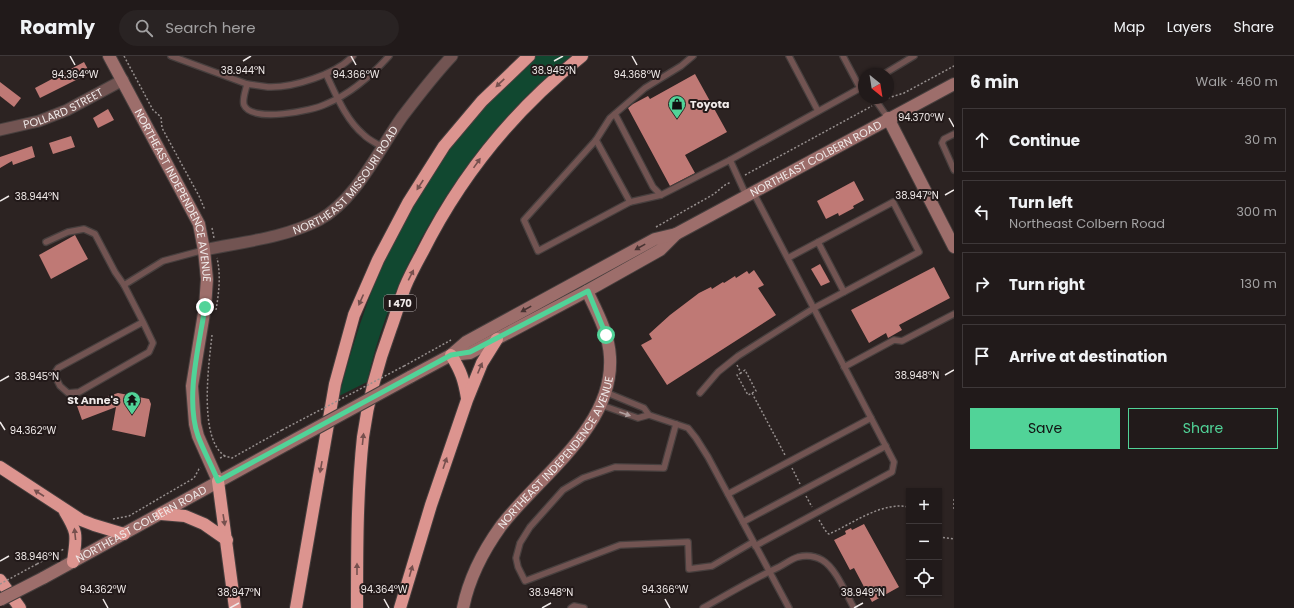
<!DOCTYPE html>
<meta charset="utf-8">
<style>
body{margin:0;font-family:Poppins,sans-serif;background:#292323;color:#f1f3f6}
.controls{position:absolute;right:12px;bottom:12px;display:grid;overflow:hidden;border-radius:0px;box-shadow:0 1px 3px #0004}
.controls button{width:36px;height:36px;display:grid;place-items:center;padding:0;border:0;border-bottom:1px solid #3e3839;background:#211a1a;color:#f1f3f6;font:20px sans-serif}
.compass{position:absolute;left:858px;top:12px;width:36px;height:36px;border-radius:50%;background:#211a1a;box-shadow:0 1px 3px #0004;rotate:150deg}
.stop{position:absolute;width:12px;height:12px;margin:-9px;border:3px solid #51d398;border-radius:50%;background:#fff}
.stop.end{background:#51d398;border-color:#fff;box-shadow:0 1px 4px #0008}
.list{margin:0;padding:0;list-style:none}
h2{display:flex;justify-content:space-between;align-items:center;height:52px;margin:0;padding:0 16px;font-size:17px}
h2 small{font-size:13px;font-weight:400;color:#a2a1a2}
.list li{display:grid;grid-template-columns:26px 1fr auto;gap:12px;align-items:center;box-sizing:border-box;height:64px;margin:0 8px 8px;padding:0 8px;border:1px solid #3e3839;border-radius:0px}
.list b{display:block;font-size:15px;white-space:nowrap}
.list p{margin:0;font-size:13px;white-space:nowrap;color:#a2a1a2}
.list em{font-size:13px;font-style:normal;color:#a2a1a2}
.actions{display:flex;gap:8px;padding:12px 16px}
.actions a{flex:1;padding:9px 0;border:1px solid #51d398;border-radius:0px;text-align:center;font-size:14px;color:#51d398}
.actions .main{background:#51d398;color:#111}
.icon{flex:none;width:22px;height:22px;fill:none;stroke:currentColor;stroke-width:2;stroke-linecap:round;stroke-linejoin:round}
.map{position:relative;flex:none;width:954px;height:552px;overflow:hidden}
header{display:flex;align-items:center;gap:24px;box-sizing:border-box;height:56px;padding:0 20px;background:#211a1a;border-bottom:1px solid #3e3839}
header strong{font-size:19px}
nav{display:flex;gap:22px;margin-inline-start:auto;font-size:14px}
.search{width:280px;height:36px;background:#292323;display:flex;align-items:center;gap:10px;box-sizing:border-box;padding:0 14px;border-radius:22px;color:#a2a1a2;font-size:15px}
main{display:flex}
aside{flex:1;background:#211a1a}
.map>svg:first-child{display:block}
.green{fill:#114830}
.building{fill:#bf7975}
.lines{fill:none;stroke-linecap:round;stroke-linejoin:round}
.lane-casing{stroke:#473f3e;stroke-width:8}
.street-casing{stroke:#473f3e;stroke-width:13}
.secondary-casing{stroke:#473f3e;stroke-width:14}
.highway-casing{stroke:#473f3e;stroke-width:14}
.path{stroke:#968f8e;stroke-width:1.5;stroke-dasharray:2 2;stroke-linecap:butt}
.lane{stroke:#725452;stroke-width:5.5}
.street{stroke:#725452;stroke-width:11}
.secondary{stroke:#9d6e6b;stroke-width:12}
.highway{stroke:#dc948f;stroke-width:12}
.secondary-bridge-casing{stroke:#473f3e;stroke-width:14;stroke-linecap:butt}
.path-bridge{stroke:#968f8e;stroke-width:1.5;stroke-dasharray:2 2;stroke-linecap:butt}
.secondary-bridge{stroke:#9d6e6b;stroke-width:12}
.oneway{fill:#76504e}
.oneway2{fill:#473332}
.oneway3{fill:#b19f9e}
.route{stroke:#51d398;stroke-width:5}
.ticks{fill:none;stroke:#f0eae9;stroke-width:1.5}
.labels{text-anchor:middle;stroke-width:4;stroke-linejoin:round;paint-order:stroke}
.shield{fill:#221919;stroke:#b2abab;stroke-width:1}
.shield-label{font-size:10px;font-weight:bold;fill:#f0eae9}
.poi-label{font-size:11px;font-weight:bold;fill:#f0eae9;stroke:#221919;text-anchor:start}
.street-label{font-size:11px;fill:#f0eae9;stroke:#221919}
.ticks-label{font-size:10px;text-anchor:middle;fill:#f0eae9;stroke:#221919;stroke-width:4;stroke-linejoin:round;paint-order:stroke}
</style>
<header>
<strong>Roamly</strong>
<div class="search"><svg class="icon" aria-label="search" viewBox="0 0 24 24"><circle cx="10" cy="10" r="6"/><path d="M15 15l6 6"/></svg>Search here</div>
<nav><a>Map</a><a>Layers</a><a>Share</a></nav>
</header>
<main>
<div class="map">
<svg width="954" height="552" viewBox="0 0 954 552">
<rect width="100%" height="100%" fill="#2c2322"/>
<path class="green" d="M536 0H571C472 80 395 201 367 326L339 340C347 309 356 278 367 248 385 197 411 147 443 103 450 93 456 83 464 74 487 47 511 23 536 0Z"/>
<g class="building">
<path d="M84 6 90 17 40 42 35 32Z"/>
<path d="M695 18 727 76 685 99 695 117 670 130 628 52 633 48 648 40 650 43Z"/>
<path d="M0 26 21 42 14 51 0 40Z"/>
<path d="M108 53 114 64 98 72 93 62Z"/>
<path d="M71 80 75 91 53 98 49 87Z"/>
<path d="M32 90 35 101 13 109 12 105 0 112V101Z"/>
<path d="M854 125 864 144 853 150 854 152 839 160 838 157 826 163 817 145Z"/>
<path d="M75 179 88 203 51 223 39 199Z"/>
<path d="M820 208 830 226 821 230 811 213Z"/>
<path d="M934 211 950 242 899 269 902 274 888 282 886 277 869 287 851 254Z"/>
<path d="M754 214 764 229 758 232 776 259 667 329 641 289 652 283 649 278 670 259 699 237 711 231 712 233 723 226 724 227 735 220 736 222 747 215 749 218Z"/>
<path d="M118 337 149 343 151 348 145 381 112 374 116 351 82 364 77 350 101 341H105Z"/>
<path d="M864 468 899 531 872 546 854 512 850 514 834 484 846 478 845 475 851 472 852 474Z"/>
</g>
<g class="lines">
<g class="lane-casing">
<g id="lane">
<path d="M171 0 247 28"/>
<path d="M353 0C336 18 293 32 268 31 261 30 254 29 247 28 246 34 242 43 244 49 252 67 312 55 326 48 350 38 372 19 389 0"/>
<path d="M693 0 681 10 645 32 610 62 596 84 524 164 538 195 630 146 661 139 730 104"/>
<path d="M789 0 818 55"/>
<path d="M843 0 860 32"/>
<path d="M326 18C336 39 346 64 364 79 369 84 376 87 382 91"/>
<path d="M884 18 914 0"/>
<path d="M874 42 888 62"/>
<path d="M615 58 653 131 661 139"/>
<path d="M954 78 944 83 942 87 954 114"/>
<path d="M596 84 630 146"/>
<path d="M753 136 894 406 892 416 755 490"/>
<path d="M746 139 730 104 864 30"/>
<path d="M46 186 68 176 84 173 95 178 115 216 124 229 163 205 204 194"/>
<path d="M818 186 844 236"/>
<path d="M124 229 143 266 153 287 149 296 79 336 68 337 60 330 54 318 58 312 143 266"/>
<path d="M844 311 894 284 902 285 954 258"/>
<path d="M605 336 644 352 649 359 688 372 696 382 708 401 789 552"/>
<path d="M700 337 718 316 738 300 814 252 919 196 893 146 788 202"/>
<path d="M601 349 638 362 649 359"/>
<path d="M676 368 664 412 615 411 583 422 563 434 530 471 520 487 516 502 518 511 525 525 620 489 688 486 689 513 712 510 753 486"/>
<path d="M728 438 871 362"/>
<path d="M743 466 886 390"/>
<path d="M571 552 574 550 584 552"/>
<path d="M703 552C728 538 753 523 779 511 785 508 791 503 798 501 806 499 815 500 822 504 836 512 846 538 854 552"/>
</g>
</g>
<g class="street-casing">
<g id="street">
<path id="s1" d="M0 74 39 65 67 54 123 24"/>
<path id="s2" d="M204 194C242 186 284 182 319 164 356 144 378 95 402 61 418 40 434 19 452 0"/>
</g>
</g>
<g class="secondary-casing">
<g id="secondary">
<path id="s3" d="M109 0 199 168 204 194 207 223 205 251 192 330 195 368 198 380 218 425"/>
<path d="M888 62 954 191"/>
<path d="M451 299 470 297 587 235 660 194 676 178"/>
<path id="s4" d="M410 321 451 299 466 286 655 183 676 178 954 28"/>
<path id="s5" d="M43 522 287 388"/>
<path id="s6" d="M463 552C469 522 483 495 501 470 539 420 614 371 610 301 609 278 597 256 587 235"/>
</g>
</g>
<g class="highway-casing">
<g id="highway">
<path d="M451 299C461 315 464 324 467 342"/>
<path d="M0 411 81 464 94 469 124 478"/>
<path d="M218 425 235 552"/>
<path d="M65 456C79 479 76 480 73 506"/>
<path d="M161 458 185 460 204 468 227 484"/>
<path d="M0 524 20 552"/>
<path d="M296 552 335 328 354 259 378 204 408 147 444 90 482 45 529 0"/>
<path d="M357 552C357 495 357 437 363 381 368 344 378 307 391 272 396 258 400 244 405 231 410 219 416 208 422 197 460 121 515 53 582 0"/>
<path d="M400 552 431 449 467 344 482 307 497 283"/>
</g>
</g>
<g class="path">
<path d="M124 0 153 54 161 61 162 72 199 140 205 154"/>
<path d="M888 42 904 37 954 10"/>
<path d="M745 119 872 50"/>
<path d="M656 171 714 138 725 129 731 126"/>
<path d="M212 172 214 182"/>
<path d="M216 254C219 236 221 219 217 202"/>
<path d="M212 279C209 307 198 383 225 400"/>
<path d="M737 309 741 317 745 314 756 335 748 339 737 319 741 317"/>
<path d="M404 310 451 284"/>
<path d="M752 337 785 399"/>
<path d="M220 402 225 400 232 402 282 374"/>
<path d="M792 412 800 428"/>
<path d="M806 440 812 451"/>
<path d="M954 443V454"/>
<path d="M113 463 129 460 194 422 199 413 201 412"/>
<path d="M819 464 827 477 829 478C852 468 882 445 909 451"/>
<path d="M939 481 954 483"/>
<path d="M37 508 64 493"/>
</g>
<use href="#lane" class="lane"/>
<use href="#street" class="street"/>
<use href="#secondary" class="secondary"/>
<use href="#highway" class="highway"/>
<g class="secondary-bridge-casing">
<g id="secondary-bridge">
<path d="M287 388 410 321"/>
<path d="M0 544 43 522"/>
</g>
</g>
<g class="path-bridge">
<path d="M282 374 404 310"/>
<path d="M0 528 37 508"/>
</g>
<use href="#secondary-bridge" class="secondary-bridge"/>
</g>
<defs><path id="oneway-solid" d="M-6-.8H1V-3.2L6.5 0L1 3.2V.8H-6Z"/></defs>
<g class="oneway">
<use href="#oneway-solid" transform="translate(500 27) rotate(136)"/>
<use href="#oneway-solid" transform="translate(477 107) rotate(-55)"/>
<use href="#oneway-solid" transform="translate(420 129) rotate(123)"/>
<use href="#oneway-solid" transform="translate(411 219) rotate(-63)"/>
<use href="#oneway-solid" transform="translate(361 244) rotate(114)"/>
<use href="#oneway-solid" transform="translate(480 312) rotate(-67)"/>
<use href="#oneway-solid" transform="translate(363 383) rotate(-84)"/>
<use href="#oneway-solid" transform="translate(445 407) rotate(-71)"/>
<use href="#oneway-solid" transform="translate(321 411) rotate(100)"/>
<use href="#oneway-solid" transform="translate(39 437) rotate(-147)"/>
<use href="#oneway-solid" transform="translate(224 464) rotate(81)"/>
<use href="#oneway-solid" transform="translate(75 478) rotate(-96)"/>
<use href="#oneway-solid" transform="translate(357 513) rotate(-90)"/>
<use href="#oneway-solid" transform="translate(411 515) rotate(-74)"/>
</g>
<g class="oneway2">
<use href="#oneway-solid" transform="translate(640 191) rotate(151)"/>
<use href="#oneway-solid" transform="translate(526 253) rotate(151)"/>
</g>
<use class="oneway3" href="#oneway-solid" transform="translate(625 358) rotate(19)"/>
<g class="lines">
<path class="route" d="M205 251C199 290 185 342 198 380 204 396 212 410 218 425L451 299 470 296 588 235 606 279"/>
</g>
<path class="ticks" d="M70 0 75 9M351 0 356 9M632 0 637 9M243 5 251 0M554 5 563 0M949 62 954 71M945 139 954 134M0 145 9 140M945 319 954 314M0 325 9 320M0 366 5 374M0 505 9 500M103 543 108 552M384 543 389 552M665 543 670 552M230 552 239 547M542 552 551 547M854 552 863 547"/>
<defs>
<g id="shop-pin" transform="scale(0.9)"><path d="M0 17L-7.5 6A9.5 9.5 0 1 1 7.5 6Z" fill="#51d398" stroke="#221919"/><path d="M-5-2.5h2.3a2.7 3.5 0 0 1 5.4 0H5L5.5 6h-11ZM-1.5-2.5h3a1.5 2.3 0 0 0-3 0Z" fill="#111"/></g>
<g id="temple-pin" transform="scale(0.9)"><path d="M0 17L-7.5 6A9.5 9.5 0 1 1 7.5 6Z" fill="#51d398" stroke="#221919"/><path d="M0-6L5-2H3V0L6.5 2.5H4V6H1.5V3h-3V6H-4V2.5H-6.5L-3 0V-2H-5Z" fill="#111"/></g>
</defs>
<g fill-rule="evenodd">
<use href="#shop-pin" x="677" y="48"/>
<use href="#temple-pin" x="132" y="344"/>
</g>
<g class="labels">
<rect class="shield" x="384" y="239" width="32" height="16" rx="3"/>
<g class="shield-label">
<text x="400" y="251">I 470</text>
</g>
<g class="poi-label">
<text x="690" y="52">Toyota</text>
<text x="119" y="348" text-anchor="end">St Anne's</text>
</g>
<g class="street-label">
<text dy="4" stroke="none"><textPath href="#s1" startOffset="67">POLLARD STREET</textPath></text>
<text dy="4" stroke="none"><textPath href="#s4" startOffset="462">NORTHEAST COLBERN ROAD</textPath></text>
<text dy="4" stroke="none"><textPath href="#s2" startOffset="166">NORTHEAST MISSOURI ROAD</textPath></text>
<text dy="4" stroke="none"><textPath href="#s3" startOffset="155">NORTHEAST INDEPENDENCE AVENUE</textPath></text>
<text dy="4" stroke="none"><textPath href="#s6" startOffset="184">NORTHEAST INDEPENDENCE AVENUE</textPath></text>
<text dy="4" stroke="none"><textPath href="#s5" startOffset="112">NORTHEAST COLBERN ROAD</textPath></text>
</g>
</g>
<g class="ticks-label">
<text x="243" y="18">38.944°N</text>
<text x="554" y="18">38.945°N</text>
<text x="75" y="22">94.364°W</text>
<text x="356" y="22">94.366°W</text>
<text x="637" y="22">94.368°W</text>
<text x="921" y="65">94.370°W</text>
<text x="917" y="143">38.947°N</text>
<text x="37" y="144">38.944°N</text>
<text x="917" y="323">38.948°N</text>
<text x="37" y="324">38.945°N</text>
<text x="33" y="378">94.362°W</text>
<text x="37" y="504">38.946°N</text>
<text x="103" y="537">94.362°W</text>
<text x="384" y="537">94.364°W</text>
<text x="665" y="537">94.366°W</text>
<text x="239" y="540">38.947°N</text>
<text x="551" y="540">38.948°N</text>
<text x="863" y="540">38.949°N</text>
</g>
</svg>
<div class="controls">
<button>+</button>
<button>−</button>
<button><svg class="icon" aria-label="locate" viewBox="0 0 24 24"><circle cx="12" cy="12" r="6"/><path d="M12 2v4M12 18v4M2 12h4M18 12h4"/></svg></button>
</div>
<svg class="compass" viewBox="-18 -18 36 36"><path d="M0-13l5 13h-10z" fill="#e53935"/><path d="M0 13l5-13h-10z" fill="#a2a1a2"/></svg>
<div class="stop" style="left:606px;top:279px"></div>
<div class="stop end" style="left:205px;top:251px"></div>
</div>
<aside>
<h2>6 min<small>Walk · 460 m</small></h2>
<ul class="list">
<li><svg class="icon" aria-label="ahead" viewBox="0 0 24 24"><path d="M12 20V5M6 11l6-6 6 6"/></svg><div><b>Continue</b></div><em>30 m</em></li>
<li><svg class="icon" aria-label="left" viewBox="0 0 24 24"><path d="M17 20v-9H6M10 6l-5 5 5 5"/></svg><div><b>Turn left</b><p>Northeast Colbern Road</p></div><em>300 m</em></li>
<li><svg class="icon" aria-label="right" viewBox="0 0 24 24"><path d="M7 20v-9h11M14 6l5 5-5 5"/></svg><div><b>Turn right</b></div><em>130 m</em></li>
<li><svg class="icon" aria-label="arrive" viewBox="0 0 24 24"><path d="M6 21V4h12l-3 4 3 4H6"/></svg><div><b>Arrive at destination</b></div></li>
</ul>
<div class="actions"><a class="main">Save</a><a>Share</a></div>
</aside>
</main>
